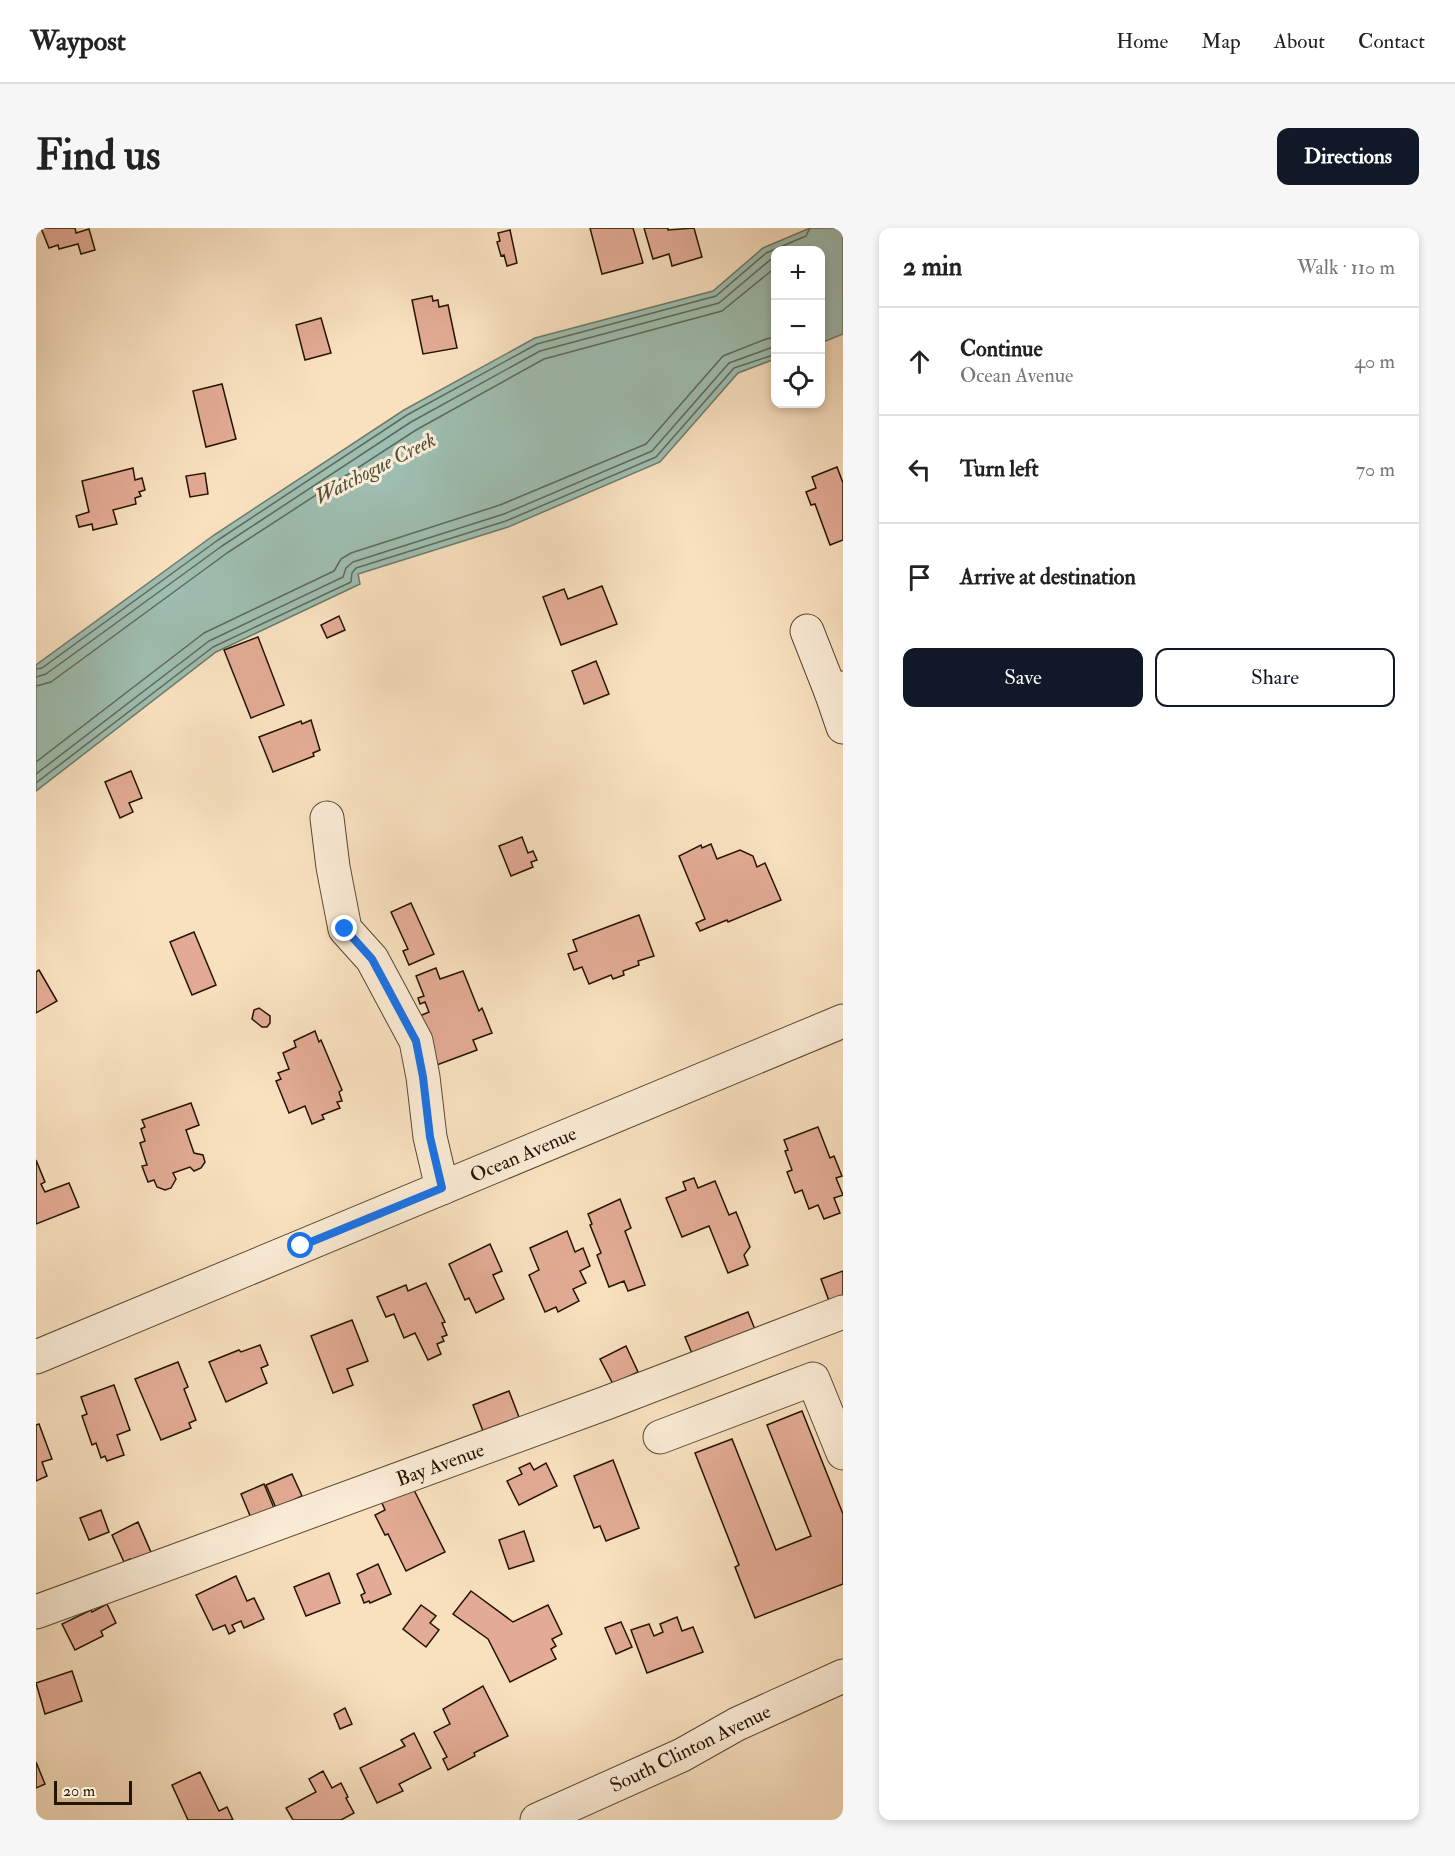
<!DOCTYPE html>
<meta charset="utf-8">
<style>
body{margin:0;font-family:"IM FELL Double Pica",serif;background:#f6f6f6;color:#222}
.controls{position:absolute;right:18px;top:18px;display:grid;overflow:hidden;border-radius:12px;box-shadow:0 3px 9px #0003}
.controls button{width:54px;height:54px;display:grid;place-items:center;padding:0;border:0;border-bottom:2px solid #e0e0e0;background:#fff;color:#222;font:30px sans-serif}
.scale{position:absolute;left:18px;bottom:15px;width:78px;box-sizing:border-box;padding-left:6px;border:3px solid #231400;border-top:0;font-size:16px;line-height:21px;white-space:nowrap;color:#231400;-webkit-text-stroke:4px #fbecd6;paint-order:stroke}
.stop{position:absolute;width:18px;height:18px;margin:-14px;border:4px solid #1a73e8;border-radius:50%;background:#fff}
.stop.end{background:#1a73e8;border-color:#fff;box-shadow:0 2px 6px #0008}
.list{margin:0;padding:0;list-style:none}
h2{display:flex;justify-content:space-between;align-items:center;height:78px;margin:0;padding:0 24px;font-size:26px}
h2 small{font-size:20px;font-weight:400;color:#767676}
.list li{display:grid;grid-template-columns:39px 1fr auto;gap:18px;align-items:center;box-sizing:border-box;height:108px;padding:0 24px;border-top:2px solid #e0e0e0}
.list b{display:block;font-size:22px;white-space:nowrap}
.list p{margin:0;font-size:20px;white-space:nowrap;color:#767676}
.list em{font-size:20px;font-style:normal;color:#767676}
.actions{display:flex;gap:12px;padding:18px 24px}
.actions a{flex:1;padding:14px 0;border:2px solid #111827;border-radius:12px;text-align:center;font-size:21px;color:#111827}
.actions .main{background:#111827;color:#fff}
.icon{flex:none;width:33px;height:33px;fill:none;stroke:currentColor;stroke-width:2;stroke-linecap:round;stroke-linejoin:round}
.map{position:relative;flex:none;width:807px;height:1592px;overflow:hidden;border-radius:12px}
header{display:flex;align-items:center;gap:36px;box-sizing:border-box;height:84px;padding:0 30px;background:#fff;border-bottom:2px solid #e0e0e0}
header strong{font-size:28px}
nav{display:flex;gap:33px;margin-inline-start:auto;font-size:21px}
.intro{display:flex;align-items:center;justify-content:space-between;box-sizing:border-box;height:144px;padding:0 36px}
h1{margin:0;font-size:42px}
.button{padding:15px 27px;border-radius:12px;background:#111827;color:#fff;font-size:21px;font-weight:700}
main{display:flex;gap:36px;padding:0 36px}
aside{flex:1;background:#fff;border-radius:12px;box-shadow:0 3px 9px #0003}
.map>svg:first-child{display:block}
.water{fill:#9ebeb1;stroke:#6d7a6a;stroke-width:1.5}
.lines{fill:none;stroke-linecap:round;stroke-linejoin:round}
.shore{stroke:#606958;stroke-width:1.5}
.building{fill:#e3ab95;stroke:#231400;stroke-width:1.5}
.minor-casing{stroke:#584730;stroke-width:35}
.minor{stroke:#fbecd6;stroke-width:33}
.route{stroke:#1a73e8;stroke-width:8}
.labels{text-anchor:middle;stroke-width:6;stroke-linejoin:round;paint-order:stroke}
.street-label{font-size:20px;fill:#231400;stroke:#fbecd6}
.water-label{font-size:21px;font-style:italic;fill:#4e503e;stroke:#fbecd6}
</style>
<header>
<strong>Waypost</strong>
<nav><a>Home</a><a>Map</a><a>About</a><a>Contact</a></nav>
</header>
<div class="intro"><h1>Find us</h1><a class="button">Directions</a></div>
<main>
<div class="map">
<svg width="807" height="1592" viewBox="0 0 807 1592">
<rect width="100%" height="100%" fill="#f9e1c0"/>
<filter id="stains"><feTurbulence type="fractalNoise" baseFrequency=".00333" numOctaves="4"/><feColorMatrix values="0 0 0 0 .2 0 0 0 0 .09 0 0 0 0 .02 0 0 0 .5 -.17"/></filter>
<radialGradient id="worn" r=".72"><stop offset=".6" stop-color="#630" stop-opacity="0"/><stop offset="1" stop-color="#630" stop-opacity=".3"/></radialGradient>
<path class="water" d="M774 0H807V106L785 115 784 22H740L739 131 702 145 624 234 472 299 322 346 324 356 180 424 0 563V437L178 307 368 182 499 110 677 63 727 20Z"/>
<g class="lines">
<g class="shore">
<path d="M0 441 6 440 182 312 371 187 501 116 680 68 730 25 770 8 774 0"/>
<path d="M0 449 10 446 186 318 375 194 504 123 683 75 734 32 740 29"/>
<path d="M0 458 15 454 191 325 380 202 508 131 686 83 740 39"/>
<path d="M0 534 168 405 298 343 305 331 315 325 464 277 610 216 687 128 730 111 740 109"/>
<path d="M0 546 173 413 307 349 310 340 317 334 468 286 616 223 693 135 740 118"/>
<path d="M0 555 177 419 315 354 316 345 320 340 470 293 620 229 698 140 740 126"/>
</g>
</g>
<g class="building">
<path d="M5 0H39L40 5 53 1 59 22 45 26 42 16 23 21 22 17 13 20Z"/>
<path d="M554 0H597L607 35 566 46Z"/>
<path d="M608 0H632V2L658 0 666 29 636 38 633 26 617 31Z"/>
<path d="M474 2 481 35 471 38 468 27 465 28 461 14 464 13 462 5Z"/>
<path d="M396 68 397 73 402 72 403 79 412 77 421 120 387 126 376 72Z"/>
<path d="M285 90 295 125 269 132 260 97Z"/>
<path d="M186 156 200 211 170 219 157 163Z"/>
<path d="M801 239 807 255V312L794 317 779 276 775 277 770 264 780 260 776 249Z"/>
<path d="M97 240 99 252 106 250 109 262 103 264 105 268 99 270 100 276 77 282 81 296 57 302 56 296 43 299 40 288 53 284 46 253Z"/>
<path d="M169 245 172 266 154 269 150 248Z"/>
<path d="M566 358 581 396 525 417 507 369 528 361 532 371Z"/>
<path d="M303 388 309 402 291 410 285 397Z"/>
<path d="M222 409 248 477 215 490 188 422Z"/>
<path d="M560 433 573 466 548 476 536 443Z"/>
<path d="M275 492 284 522 277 525 278 528 237 544 223 509 265 493 266 496Z"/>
<path d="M95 543 106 570 93 575 97 584 84 590 69 554Z"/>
<path d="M486 609 492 625 497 623 501 632 495 634 497 639 475 648 463 618Z"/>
<path d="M675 616 681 631 704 622 717 628 721 639 729 635 745 672 692 694 691 692 664 703 660 695 669 691 643 628 665 617 666 620Z"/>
<path d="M375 675 398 726 373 737 367 723 372 721 355 684Z"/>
<path d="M603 687 618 728 602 733 603 737 587 743 588 747 577 751 575 747 553 756 546 739 538 742 532 726 541 723 537 712Z"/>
<path d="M158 704 180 757 156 767 134 714Z"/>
<path d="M400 740 404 751 427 743 443 783 446 780 456 805 437 812 441 822 398 838 379 790 393 784 389 774 384 776 382 770 388 768 380 748Z"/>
<path d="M3 742 21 773 0 785V744Z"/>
<path d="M223 780 234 788V795L231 799H226L216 791 218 782Z"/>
<path d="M279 803 283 814 285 812 306 862 303 864 306 873 301 874 304 880 286 887 288 891 276 896 269 878 253 885 240 853 245 851 242 845 253 841 247 825 260 819 258 813Z"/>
<path d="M155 875 163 897 150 902 158 925 167 927 169 934 165 940 158 943 154 939 137 945 140 951 135 960 129 962 121 959 118 952 112 954 106 938 111 937 104 915 109 913 105 901 109 899 106 892Z"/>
<path d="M782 899 794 930 798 928 806 948 800 950 807 967 798 970 804 985 788 991 782 977 773 981 766 962 759 965 751 944 756 942 749 923 752 922 748 912Z"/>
<path d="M0 932 9 954 5 956 9 964 33 955 43 979 0 996Z"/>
<path d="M658 950 662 960 679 953 693 987 700 984 714 1019 708 1027 712 1037 692 1045 673 998 646 1009 630 970 650 962 647 954Z"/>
<path d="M584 971 595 1000 589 1003 609 1057 592 1063 588 1053 573 1059 561 1027 565 1025 554 997 556 996 552 986Z"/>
<path d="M531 1003 539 1024 547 1020 554 1038 544 1043 550 1055 537 1061 543 1073 522 1084 520 1079 509 1084 493 1047 503 1042 494 1020Z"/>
<path d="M454 1016 466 1043 457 1047 468 1071 440 1085 433 1070 429 1072 413 1036Z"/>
<path d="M807 1043V1080L797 1084 785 1051Z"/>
<path d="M390 1055 409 1094 406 1095 411 1107 406 1109 408 1113 401 1116 405 1126 392 1132 379 1105 368 1110 358 1086 350 1089 341 1069 370 1057 372 1063Z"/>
<path d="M712 1084 722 1109 660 1135 649 1109Z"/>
<path d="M316 1092 332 1133 311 1141 317 1157 297 1165 275 1108Z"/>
<path d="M224 1117 232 1137 225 1140 231 1155 190 1174 173 1134 203 1122 205 1124Z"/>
<path d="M590 1118 602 1144 577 1156 564 1131Z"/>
<path d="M142 1134 152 1159 148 1161 160 1192 153 1195 155 1200 125 1212 99 1151Z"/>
<path d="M78 1157 94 1202 81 1207 88 1227 71 1233 69 1228 65 1230 60 1215 56 1217 46 1188 51 1186 45 1169Z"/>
<path d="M473 1163 483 1189 447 1203 437 1177Z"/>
<path d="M766 1183 807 1286V1356L719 1390 699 1339 703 1337 659 1225 696 1211 740 1322 775 1308 731 1197Z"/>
<path d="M3 1196 16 1231 6 1234 11 1248 0 1253V1197Z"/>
<path d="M577 1232 603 1300 570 1313 564 1298 558 1300 538 1248Z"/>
<path d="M494 1235 498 1242 510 1235 521 1258 483 1277 471 1253 486 1246 483 1240Z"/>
<path d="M256 1246 266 1268 240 1280 230 1257Z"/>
<path d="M228 1256 238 1280 215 1290 205 1266Z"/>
<path d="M376 1258 409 1324 370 1343 352 1306 349 1307 339 1287 349 1282 345 1273Z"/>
<path d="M65 1282 73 1304 53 1312 44 1290Z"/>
<path d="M102 1294 117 1329 98 1338 94 1331 88 1334 76 1307Z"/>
<path d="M488 1303 498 1333 473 1341 463 1312Z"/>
<path d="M342 1336 355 1366 334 1375 333 1373 328 1375 325 1367 329 1365 321 1346Z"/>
<path d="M293 1345 304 1375 270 1388 258 1359Z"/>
<path d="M200 1348 211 1373 218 1370 228 1391 208 1400 205 1393 196 1397 199 1403 193 1406 189 1397 177 1402 160 1367Z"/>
<path d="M435 1363 477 1394 512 1377 526 1406 516 1411 520 1418 515 1421 520 1431 474 1454 452 1411 417 1386Z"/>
<path d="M71 1376 80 1395 65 1403 67 1408 39 1422 26 1396 55 1382 56 1384Z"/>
<path d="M385 1377 400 1388 394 1395 403 1402 390 1419 367 1401Z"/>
<path d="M641 1389 646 1403 657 1399 667 1424 611 1445 595 1402 613 1396 618 1408 627 1404 624 1396Z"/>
<path d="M585 1394 596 1419 580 1426 569 1400Z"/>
<path d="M36 1443 46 1473 9 1486 0 1455Z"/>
<path d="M447 1458 472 1508 438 1525 439 1528 412 1542 407 1531 411 1529 398 1504 414 1496 407 1481Z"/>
<path d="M309 1480 316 1496 304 1501 298 1486Z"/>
<path d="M378 1505 395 1540 363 1556 367 1563 341 1575 324 1540 369 1518 365 1512Z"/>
<path d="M0 1534 9 1556 0 1560Z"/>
<path d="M287 1543 296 1560 305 1555 312 1569 310 1570 318 1585 305 1592H257L250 1580 280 1564 273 1551Z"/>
<path d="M164 1544 183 1583 191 1579 197 1592H152L136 1557Z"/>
</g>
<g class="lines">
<g class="minor-casing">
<g id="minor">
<path d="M771 403 795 464"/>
<path d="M807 460 795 464 807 499"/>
<path d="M291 590 297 639 309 701 336 731 380 813 387 849 394 909 406 960"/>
<path d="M0 1129 807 793"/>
<path d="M624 1209 777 1151 807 1225"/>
<path d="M0 1384 570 1175 807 1084"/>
<path d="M501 1592 646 1527 701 1496 807 1448"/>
</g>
</g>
<use href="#minor" class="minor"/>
</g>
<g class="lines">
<path class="route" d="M265 1018 406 960 394 909 387 849 380 813 336 731 309 701"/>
</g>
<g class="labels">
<g class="street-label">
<text transform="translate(487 926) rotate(-23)" y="7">Ocean Avenue</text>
<text transform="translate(404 1236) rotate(-20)" y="7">Bay Avenue</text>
<text transform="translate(654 1520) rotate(-26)" y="7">South Clinton Avenue</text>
</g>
<g class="water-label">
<text transform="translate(339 240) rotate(-27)" y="7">Watchogue Creek</text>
</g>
</g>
<rect width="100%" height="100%" filter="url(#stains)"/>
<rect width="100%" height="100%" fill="url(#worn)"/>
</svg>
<div class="controls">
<button>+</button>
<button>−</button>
<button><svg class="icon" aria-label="locate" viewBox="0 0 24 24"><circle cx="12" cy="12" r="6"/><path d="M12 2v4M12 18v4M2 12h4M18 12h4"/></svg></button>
</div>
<div class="scale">20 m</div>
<div class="stop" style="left:265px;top:1018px"></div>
<div class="stop end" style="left:309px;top:701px"></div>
</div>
<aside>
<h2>2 min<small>Walk · 110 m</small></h2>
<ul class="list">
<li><svg class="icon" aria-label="ahead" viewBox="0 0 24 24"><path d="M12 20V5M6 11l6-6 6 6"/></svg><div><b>Continue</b><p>Ocean Avenue</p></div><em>40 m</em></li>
<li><svg class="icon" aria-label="left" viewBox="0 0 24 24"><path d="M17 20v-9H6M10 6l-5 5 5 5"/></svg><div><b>Turn left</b></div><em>70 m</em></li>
<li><svg class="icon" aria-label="arrive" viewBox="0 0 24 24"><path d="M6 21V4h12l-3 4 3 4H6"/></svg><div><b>Arrive at destination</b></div></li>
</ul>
<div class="actions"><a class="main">Save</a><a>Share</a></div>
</aside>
</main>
